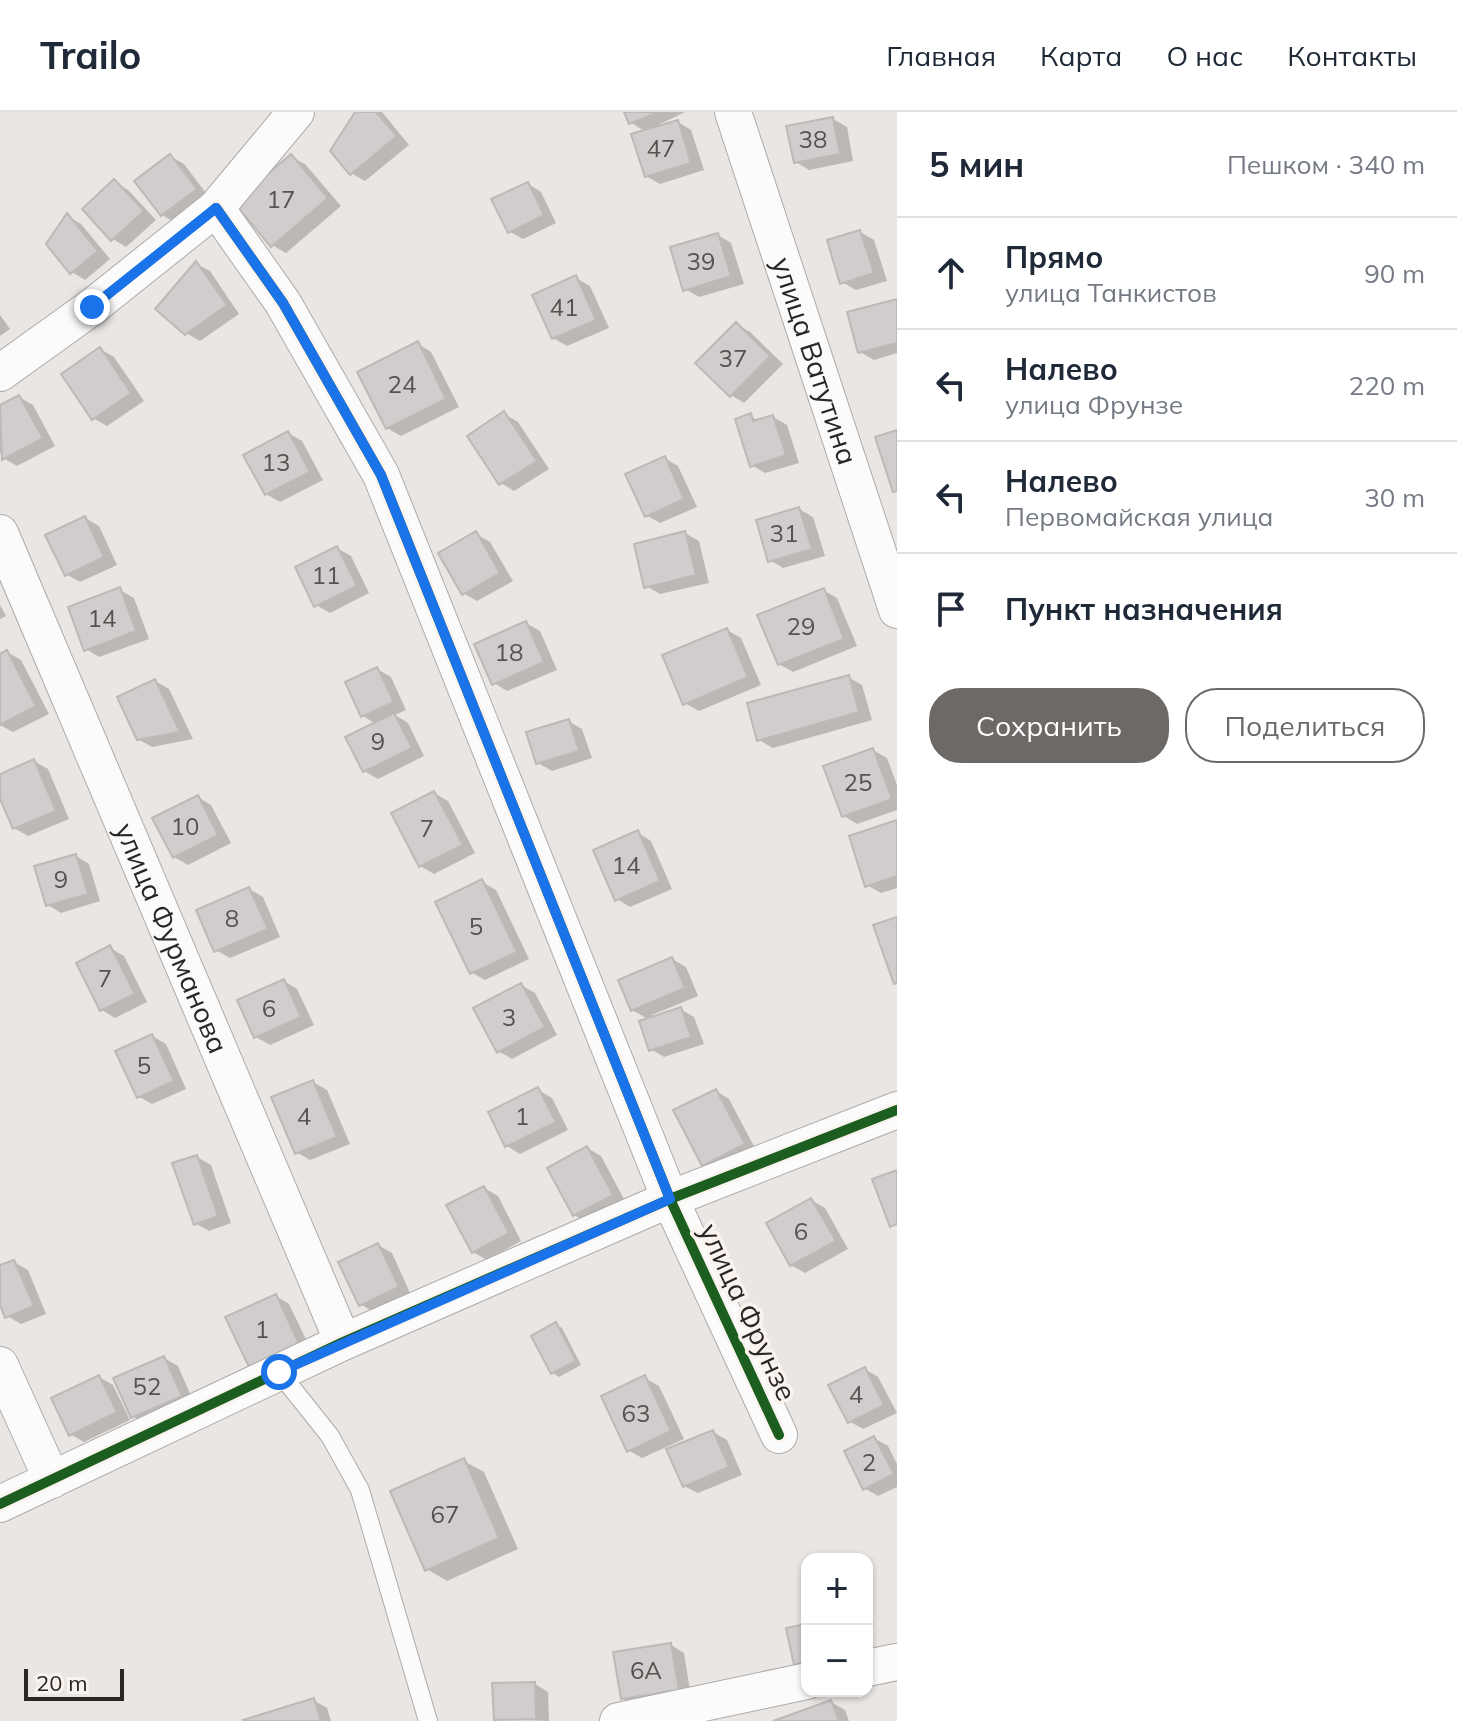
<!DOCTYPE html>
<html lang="ru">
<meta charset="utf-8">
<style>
body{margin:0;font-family:Mulish,sans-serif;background:#f6f6f7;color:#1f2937}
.controls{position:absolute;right:24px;bottom:24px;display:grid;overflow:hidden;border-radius:16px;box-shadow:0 2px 6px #0004}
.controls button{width:72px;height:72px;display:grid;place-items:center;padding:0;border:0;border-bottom:2px solid #e0e1e3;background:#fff;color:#1f2937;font:40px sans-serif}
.scale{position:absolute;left:24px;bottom:20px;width:100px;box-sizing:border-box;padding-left:8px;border:4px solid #292624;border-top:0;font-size:22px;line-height:28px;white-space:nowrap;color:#292624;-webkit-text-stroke:6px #faf3ee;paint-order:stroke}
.stop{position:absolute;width:24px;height:24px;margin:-18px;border:6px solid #1a73e8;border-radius:50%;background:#fff}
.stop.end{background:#1a73e8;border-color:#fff;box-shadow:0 2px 8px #0008}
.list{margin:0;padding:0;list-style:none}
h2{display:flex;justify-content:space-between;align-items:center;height:104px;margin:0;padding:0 32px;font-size:34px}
h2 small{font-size:26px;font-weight:400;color:#747a83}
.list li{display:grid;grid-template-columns:52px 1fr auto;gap:24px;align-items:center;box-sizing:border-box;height:112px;padding:0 32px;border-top:2px solid #e0e1e3}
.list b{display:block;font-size:30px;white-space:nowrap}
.list p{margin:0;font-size:26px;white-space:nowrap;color:#747a83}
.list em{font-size:26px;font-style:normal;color:#747a83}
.actions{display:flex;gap:16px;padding:24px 32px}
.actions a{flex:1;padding:18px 0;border:2px solid #6d6967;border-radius:32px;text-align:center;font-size:28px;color:#6d6967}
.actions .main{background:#6d6967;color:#fff}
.icon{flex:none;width:44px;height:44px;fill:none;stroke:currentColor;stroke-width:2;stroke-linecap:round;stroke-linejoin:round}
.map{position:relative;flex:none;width:897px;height:1609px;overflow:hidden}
header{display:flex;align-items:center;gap:48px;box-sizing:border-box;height:112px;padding:0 40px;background:#fff;border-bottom:2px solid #e0e1e3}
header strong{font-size:38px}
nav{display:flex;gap:44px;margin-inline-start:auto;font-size:28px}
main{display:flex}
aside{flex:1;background:#fff}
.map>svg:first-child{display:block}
.shadow{fill:#0003}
.building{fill:#d1cdcc;stroke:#bdb9b8;stroke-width:2}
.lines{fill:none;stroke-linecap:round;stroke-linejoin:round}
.service-casing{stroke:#aeaba9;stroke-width:20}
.minor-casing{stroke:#aeaba9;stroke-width:38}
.service{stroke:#fcfbfb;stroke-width:18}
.minor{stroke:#fcfbfb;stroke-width:36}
.cycleway-casing{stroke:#faf3ee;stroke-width:15}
.cycleway{stroke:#1b5e20;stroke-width:10}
.route{stroke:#1a73e8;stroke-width:10}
.labels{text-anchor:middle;stroke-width:7;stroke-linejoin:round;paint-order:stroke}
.number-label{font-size:24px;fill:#565251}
.street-label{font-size:28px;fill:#292624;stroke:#faf3ee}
</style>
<header>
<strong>Trailo</strong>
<nav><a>Главная</a><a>Карта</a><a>О нас</a><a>Контакты</a></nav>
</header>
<main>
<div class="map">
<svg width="897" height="1609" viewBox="0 0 897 1609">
<rect width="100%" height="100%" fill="#eae6e4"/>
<g class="shadow">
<path d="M357 0H382L409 33 365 69 351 61Z"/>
<path d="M626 0H685L658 13 659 16 678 10 691 18 704 58 660 72 646 64V20L630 10Z"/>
<path d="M833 7 847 15 853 49 809 58 796 50Z"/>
<path d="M170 44 184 52 209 85 176 111 162 103Z"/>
<path d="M291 45 305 52 341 94 286 141 272 133Z"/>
<path d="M114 70 128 78 156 108 126 135 113 127Z"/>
<path d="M528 72 541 80 556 111 523 127 509 119Z"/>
<path d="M67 104 81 112 110 147 85 168 72 160Z"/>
<path d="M860 120 874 128 887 169 856 178 842 170Z"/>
<path d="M718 123 731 131 744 172 699 185 685 177Z"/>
<path d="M196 152 210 159 239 202 200 229 186 221Z"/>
<path d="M576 166 590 174 609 216 567 234 553 226Z"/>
<path d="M897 189V241L874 248 860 240Z"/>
<path d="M0 203 10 217 0 224Z"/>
<path d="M736 212 750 220 783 252 744 291 731 283Z"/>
<path d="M418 232 431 240 459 295 401 324 387 316Z"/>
<path d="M100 237 114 245 144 289 107 314 93 306Z"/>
<path d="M19 285 33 293 55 334 17 354 3 346 0 340V295Z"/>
<path d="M504 302 518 310 549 357 514 379 501 371Z"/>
<path d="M750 304 760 309 773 305 787 313 799 351 765 361 752 353Z"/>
<path d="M288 321 302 329 323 368 280 390 266 382Z"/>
<path d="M664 346 678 354 697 395 660 411 646 403Z"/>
<path d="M799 397 813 405 825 444 783 456 770 448Z"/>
<path d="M85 406 99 414 117 453 80 470 66 462Z"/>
<path d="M685 421 699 429 709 471 660 482 646 474Z"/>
<path d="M476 422 490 430 513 469 477 489 463 481Z"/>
<path d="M337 436 351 444 369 481 330 501 316 493Z"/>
<path d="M120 478 134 486 149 527 99 545 86 537Z"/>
<path d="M823 478 837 486 857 534 793 560 779 552Z"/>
<path d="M0 493 6 504 0 507Z"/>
<path d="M526 511 540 519 557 558 507 579 494 571Z"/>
<path d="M727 518 741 526 761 573 699 599 685 591Z"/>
<path d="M7 540 21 548 49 602 13 620 0 613V544Z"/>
<path d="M377 557 391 565 406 598 395 603 408 611 424 644 378 667 364 659 376 612 363 604Z"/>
<path d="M848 565 862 573 872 608 773 636 759 628Z"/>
<path d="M155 569 169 577 193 627 152 635 138 627Z"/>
<path d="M568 609 582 617 592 646 552 659 538 651Z"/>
<path d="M873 638 887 646 897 673V698L857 712 844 704Z"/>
<path d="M34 649 48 657 69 707 28 724 14 716 0 682V664Z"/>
<path d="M434 681 448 689 475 741 434 762 420 754Z"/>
<path d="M198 685 211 693 231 731 188 753 174 745Z"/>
<path d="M897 710V776L881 781 867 773Z"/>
<path d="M638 721 651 729 672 777 630 795 617 787Z"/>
<path d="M76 744 89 752 100 789 61 801 48 793Z"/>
<path d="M482 770 496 778 529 847 485 868 471 860Z"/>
<path d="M249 777 263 785 280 825 230 846 216 838Z"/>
<path d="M110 836 124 844 147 890 115 906 102 898Z"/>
<path d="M672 847 686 855 698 884 652 903 653 907 680 897 694 905 704 932 664 945 651 937 650 908 632 898Z"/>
<path d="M284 869 297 877 314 913 270 933 256 925Z"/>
<path d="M521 873 535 881 557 923 512 947 498 939Z"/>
<path d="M152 924 166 932 186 977 152 992 138 984Z"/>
<path d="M313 970 327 978 350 1032 310 1048 296 1040Z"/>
<path d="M538 978 552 986 568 1018 520 1042 507 1034Z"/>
<path d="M716 979 729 987 757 1040 718 1060 704 1052Z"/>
<path d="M587 1036 601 1044 626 1091 588 1111 574 1103Z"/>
<path d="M197 1045 211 1053 231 1111 209 1119 195 1111Z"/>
<path d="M484 1076 498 1084 521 1129 487 1148 473 1140Z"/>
<path d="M811 1088 825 1096 848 1137 805 1161 791 1153Z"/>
<path d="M378 1133 392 1141 411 1183 374 1200 360 1192Z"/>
<path d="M14 1150 28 1158 46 1202 21 1212 7 1204 0 1188V1156Z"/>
<path d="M276 1184 289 1192 312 1240 265 1261Z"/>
<path d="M556 1213 562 1216 581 1253 559 1265 553 1261Z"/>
<path d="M164 1246 178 1254 194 1291 146 1312 132 1304Z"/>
<path d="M865 1257 878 1265 897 1301 863 1317 849 1309Z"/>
<path d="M99 1265 113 1273 130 1308 84 1330 70 1322Z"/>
<path d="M645 1266 659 1274 684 1327 642 1346 628 1338Z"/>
<path d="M713 1320 727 1328 742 1363 698 1381 684 1374Z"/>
<path d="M874 1326 888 1334 897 1352V1375L878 1384 864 1376Z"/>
<path d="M464 1349 484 1360 518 1437 447 1469 427 1457Z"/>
<path d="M867 1511 875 1545 867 1547Z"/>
<path d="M671 1533 684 1541 691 1585 636 1594 622 1586Z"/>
<path d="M535 1572 548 1580 549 1609 496 1607Z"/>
<path d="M313 1588 327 1596 331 1609H247Z"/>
<path d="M831 1590 845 1598 849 1609H779Z"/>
</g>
<g class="building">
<path d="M355 0H376L397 24 350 63 330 39Z"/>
<path d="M624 0H658L629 12Z"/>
<path d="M833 5 840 42 794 51 786 14Z"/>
<path d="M678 8 691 51 645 65 631 22Z"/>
<path d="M170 42 197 77 161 104 134 69Z"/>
<path d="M291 42 328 86 271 135 234 91Z"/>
<path d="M114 67 144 99 111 129 82 97Z"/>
<path d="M528 70 544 103 508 121 491 87Z"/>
<path d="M67 101 98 139 70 162 46 132Z"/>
<path d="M860 118 874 161 840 172 827 128Z"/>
<path d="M718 121 731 164 683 179 670 135Z"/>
<path d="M196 149 227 193 185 223 155 197Z"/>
<path d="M576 163 596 208 552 227 532 183Z"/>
<path d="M897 187V231L858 241 847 200Z"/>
<path d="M736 210 770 244 730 285 695 251Z"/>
<path d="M418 229 446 287 386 317 357 260Z"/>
<path d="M100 235 131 281 92 308 61 262Z"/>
<path d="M19 283 43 326 2 348 0 293Z"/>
<path d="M504 299 537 349 499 373 467 324Z"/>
<path d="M751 301 753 309 773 303 786 343 750 355 735 307Z"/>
<path d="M897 318V379L893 380 875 325Z"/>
<path d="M288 319 310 360 265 383 243 343Z"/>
<path d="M665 344 684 387 645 405 625 362Z"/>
<path d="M799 395 812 437 768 450 756 408Z"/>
<path d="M85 404 104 445 65 464 45 423Z"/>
<path d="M476 419 500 461 462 483 438 441Z"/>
<path d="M685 419 696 463 644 476 634 432Z"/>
<path d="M337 434 357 474 314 495 295 455Z"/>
<path d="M120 475 136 519 84 539 68 495Z"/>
<path d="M824 476 844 527 778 553 757 503Z"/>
<path d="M526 509 544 550 492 573 474 532Z"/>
<path d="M727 516 748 565 683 593 662 543Z"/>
<path d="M7 538 36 594 0 613V542Z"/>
<path d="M377 555 394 590 361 605 345 570Z"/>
<path d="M849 563 859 600 757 629 747 591Z"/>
<path d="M155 567 180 620 137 628 117 585Z"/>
<path d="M394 601 412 636 363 660 345 625Z"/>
<path d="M569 607 579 639 536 652 526 620Z"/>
<path d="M873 636 892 687 842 705 823 654Z"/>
<path d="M34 647 56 699 13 717 0 687V662Z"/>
<path d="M434 679 463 733 419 755 391 701Z"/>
<path d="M198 683 218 723 173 746 152 706Z"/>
<path d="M897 708V764L865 775 849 724Z"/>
<path d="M638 718 660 769 615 789 593 738Z"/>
<path d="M76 742 88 782 46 794 34 754Z"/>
<path d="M482 767 517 840 470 862 435 790Z"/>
<path d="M249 775 268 817 214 840 196 798Z"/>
<path d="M897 805V871L894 872 873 813Z"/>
<path d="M110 833 135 882 100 899 76 851Z"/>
<path d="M672 845 685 876 631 899 618 868Z"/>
<path d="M284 867 301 905 254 926 237 888Z"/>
<path d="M521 871 545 915 497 941 473 896Z"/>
<path d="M681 895 691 925 649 939 639 909Z"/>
<path d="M152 922 174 969 137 986 115 939Z"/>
<path d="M313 968 337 1025 295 1042 271 985Z"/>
<path d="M538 975 556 1010 505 1035 488 1000Z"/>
<path d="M716 977 745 1032 702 1054 673 998Z"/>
<path d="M587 1034 613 1083 573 1104 547 1056Z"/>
<path d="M197 1043 218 1104 194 1113 172 1051Z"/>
<path d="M897 1058V1112L890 1115 872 1067Z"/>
<path d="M484 1074 509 1121 472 1141 446 1093Z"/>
<path d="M811 1086 836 1129 790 1154 766 1111Z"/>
<path d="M378 1131 399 1175 359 1194 338 1150Z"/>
<path d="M14 1148 34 1194 5 1206 0 1193V1153Z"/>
<path d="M276 1182 299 1232 249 1255 225 1205Z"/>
<path d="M556 1210 576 1249 551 1262 531 1224Z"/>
<path d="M164 1244 182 1284 131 1306 113 1266Z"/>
<path d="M865 1255 884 1293 848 1311 828 1273Z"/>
<path d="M99 1263 117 1300 69 1324 51 1286Z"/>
<path d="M645 1263 671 1319 627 1340 601 1284Z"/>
<path d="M713 1318 729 1355 683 1375 666 1337Z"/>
<path d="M874 1324 894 1362 863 1378 844 1339Z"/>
<path d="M464 1346 499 1426 425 1459 390 1379Z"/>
<path d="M807 1512V1550L794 1553 786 1516Z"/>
<path d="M671 1531 679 1578 621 1587 613 1540Z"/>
<path d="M535 1570 536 1607 494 1608 492 1571Z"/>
<path d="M314 1586 321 1609H244L243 1608Z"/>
<path d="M831 1588 839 1609H773Z"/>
</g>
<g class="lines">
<g class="service-casing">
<path id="service" d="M279 1260 330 1324 360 1378 428 1609"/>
</g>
<g class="minor-casing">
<g id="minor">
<path id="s1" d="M733 0 897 498"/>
<path d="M216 96 283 191 381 363 670 1087 779 1323"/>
<path d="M0 261 92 195 216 96 296 0"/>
<path id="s2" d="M0 421 343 1230"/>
<path d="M0 1253 52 1368"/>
<path d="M0 1392 343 1230 670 1087 897 998"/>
<path d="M867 1556 897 1550"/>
<path d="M618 1609 807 1569"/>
</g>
</g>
<use href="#service" class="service"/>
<use href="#minor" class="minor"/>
<g class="cycleway-casing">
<g id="cycleway">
<path d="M216 96 283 191 381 363 670 1087 779 1323"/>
<path d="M0 1392 343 1230 670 1087 897 998"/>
</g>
</g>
<use href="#cycleway" class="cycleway"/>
</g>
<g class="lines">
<path class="route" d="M92 195 216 96 283 191 381 363 670 1087 279 1260"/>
</g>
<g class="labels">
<g class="number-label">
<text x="813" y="36">38</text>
<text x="661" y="45">47</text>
<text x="281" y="96">17</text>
<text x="701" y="158">39</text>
<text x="564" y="204">41</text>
<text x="733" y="255">37</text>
<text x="402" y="281">24</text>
<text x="276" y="359">13</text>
<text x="784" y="430">31</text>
<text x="326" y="472">11</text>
<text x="102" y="515">14</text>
<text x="801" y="523">29</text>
<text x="509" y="549">18</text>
<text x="378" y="638">9</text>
<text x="858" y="679">25</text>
<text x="185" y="723">10</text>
<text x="427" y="725">7</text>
<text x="626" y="762">14</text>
<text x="61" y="776">9</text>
<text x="232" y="815">8</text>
<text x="476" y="823">5</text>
<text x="105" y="875">7</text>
<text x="269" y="905">6</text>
<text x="509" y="914">3</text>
<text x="144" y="962">5</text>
<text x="304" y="1013">4</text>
<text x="522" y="1013">1</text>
<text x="801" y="1128">6</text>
<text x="262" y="1226">1</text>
<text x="147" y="1283">52</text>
<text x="856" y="1291">4</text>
<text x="636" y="1310">63</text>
<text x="869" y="1359">2</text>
<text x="445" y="1411">67</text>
<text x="646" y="1567">6А</text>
</g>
<g class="street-label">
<text dy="10" stroke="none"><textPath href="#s1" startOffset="262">улица Ватутина</textPath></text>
<text dy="10" stroke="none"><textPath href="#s2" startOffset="440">улица Фурманова</textPath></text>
<text transform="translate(748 1200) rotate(65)" y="10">улица Фрунзе</text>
</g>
</g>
</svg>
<div class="controls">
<button>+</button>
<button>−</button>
</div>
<div class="scale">20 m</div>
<div class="stop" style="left:279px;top:1260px"></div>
<div class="stop end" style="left:92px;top:195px"></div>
</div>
<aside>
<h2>5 мин<small>Пешком · 340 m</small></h2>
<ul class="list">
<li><svg class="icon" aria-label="ahead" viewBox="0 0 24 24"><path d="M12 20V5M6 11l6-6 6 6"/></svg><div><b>Прямо</b><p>улица Танкистов</p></div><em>90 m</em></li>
<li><svg class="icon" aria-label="left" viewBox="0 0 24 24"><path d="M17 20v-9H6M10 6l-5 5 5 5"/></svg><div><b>Налево</b><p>улица Фрунзе</p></div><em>220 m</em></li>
<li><svg class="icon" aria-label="left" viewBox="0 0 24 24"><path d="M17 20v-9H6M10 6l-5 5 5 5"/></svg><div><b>Налево</b><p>Первомайская улица</p></div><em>30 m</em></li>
<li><svg class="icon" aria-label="arrive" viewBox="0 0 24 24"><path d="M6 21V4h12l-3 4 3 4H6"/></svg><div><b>Пункт назначения</b></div></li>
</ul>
<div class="actions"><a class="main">Сохранить</a><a>Поделиться</a></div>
</aside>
</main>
